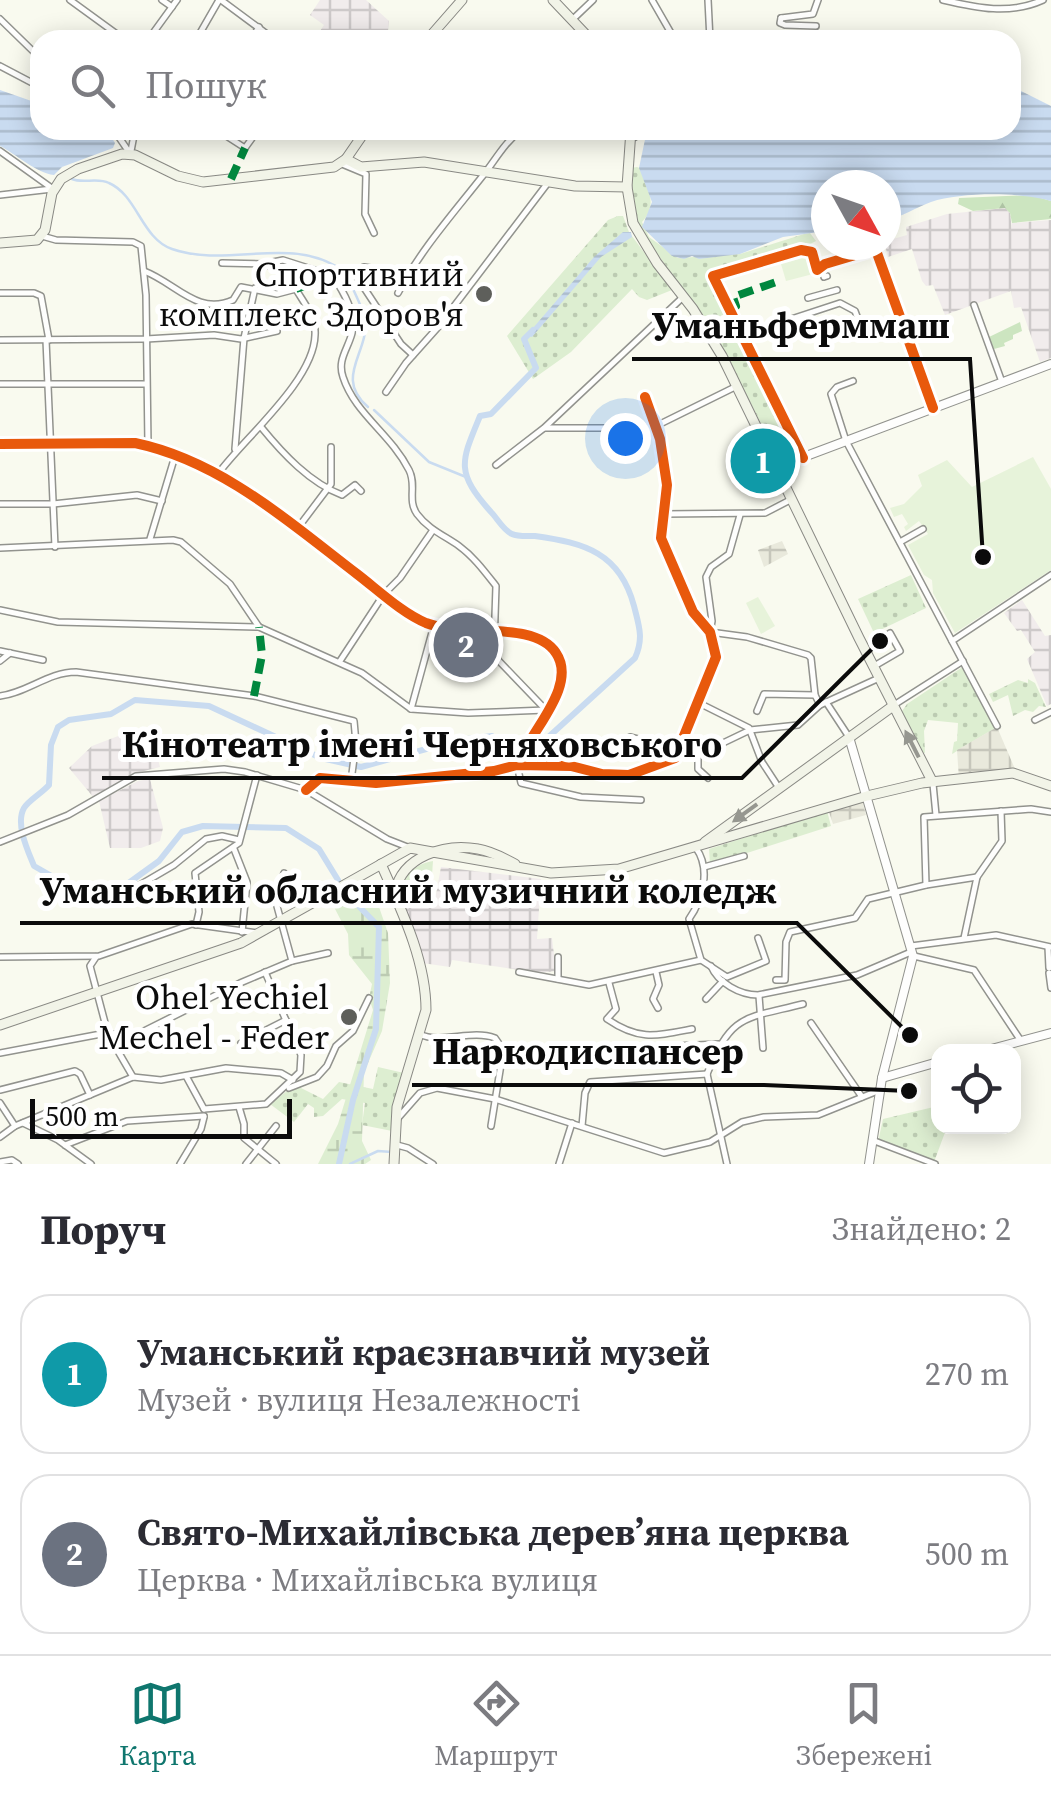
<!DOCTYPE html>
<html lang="uk">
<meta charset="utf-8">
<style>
body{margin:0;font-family:"Source Serif 4",serif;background:#f2f2f3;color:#2b2b33}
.controls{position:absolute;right:30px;bottom:30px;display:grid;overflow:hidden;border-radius:20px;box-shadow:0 5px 25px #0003}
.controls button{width:90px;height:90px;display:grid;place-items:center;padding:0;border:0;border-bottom:2px solid #e1e1e2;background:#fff;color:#2b2b33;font:50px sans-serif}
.compass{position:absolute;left:811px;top:170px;width:90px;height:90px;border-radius:50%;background:#fff;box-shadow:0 5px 25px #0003;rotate:130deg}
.scale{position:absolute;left:30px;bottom:25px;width:262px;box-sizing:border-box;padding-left:10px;border:5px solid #0b0b0b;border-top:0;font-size:28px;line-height:35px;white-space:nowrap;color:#0b0b0b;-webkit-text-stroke:8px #fff;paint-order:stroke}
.you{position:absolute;left:625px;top:438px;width:35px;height:35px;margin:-25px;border:8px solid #fff;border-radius:50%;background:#1a73e8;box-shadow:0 0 0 15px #1a73e833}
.badge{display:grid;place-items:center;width:65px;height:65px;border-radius:50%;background:#0f766e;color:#fff;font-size:32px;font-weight:700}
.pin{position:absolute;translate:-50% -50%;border:5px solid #fff;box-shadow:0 2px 10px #0006}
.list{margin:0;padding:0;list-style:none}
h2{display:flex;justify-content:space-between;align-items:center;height:130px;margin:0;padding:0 40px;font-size:42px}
h2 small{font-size:32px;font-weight:400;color:#7c7c81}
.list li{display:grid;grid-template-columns:65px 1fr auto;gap:30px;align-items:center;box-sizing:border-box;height:160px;margin:0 20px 20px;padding:0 20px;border:2px solid #e1e1e2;border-radius:30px}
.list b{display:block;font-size:38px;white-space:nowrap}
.list p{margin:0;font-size:32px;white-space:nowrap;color:#7c7c81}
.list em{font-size:32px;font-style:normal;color:#7c7c81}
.icon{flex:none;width:55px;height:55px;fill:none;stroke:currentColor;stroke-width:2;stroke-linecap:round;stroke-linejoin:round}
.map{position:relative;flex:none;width:1051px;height:1164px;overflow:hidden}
.search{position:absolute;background:#fff;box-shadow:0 5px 25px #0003;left:30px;right:30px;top:30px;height:110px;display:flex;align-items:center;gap:25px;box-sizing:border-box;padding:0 35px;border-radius:30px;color:#7c7c81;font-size:38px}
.sheet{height:490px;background:#fff}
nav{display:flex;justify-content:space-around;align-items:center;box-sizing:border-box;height:140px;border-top:2px solid #e1e1e2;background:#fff;font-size:28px;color:#7c7c81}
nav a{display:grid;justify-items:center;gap:5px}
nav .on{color:#0f766e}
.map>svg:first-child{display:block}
.industrial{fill:url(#industrial-grid)}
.grass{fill:#ddeed1}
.forest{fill:url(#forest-firs)}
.wetland{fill:url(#wetland-marsh)}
.park{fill:url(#park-dots)}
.pitch{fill:#e7f3da}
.plaza{fill:url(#plaza-grid)}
.water{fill:url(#water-rules)}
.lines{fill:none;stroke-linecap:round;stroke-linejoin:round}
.stream{stroke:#c9dbf0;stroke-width:2.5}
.river{stroke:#c9dbf0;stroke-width:6}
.minor-casing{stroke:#92938e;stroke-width:8}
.tertiary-casing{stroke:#92938e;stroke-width:10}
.secondary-casing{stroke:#898984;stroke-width:11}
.minor{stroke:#fefefd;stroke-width:5}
.tertiary{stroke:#fefefd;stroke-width:8}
.secondary{stroke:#f2f4e8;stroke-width:9}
.quiet{stroke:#00873e;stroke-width:8;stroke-dasharray:15 8;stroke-linecap:butt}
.cycleway-casing{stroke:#fff;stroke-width:16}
.cycleway{stroke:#e8590c;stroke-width:10}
.oneway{fill:#969790}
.poi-dot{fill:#5e5f5b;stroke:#fff;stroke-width:4}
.labels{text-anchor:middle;stroke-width:10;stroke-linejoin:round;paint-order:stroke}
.poi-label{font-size:35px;fill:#0b0b0b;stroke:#fff;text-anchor:end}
.leader{fill:none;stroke:#0b0b0b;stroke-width:4}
.callout-dot{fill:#0b0b0b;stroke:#fff;stroke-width:4}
.callout-label{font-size:38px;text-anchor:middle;font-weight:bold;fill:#0b0b0b;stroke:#fff;stroke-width:10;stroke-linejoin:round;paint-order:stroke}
</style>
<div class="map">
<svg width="1051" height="1164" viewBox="0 0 1051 1164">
<defs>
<pattern id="industrial-grid" width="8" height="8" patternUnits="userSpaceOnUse" patternTransform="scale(2.5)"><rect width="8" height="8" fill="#f1ecec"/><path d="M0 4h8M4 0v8" fill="none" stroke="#cdc9c9"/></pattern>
<pattern id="forest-firs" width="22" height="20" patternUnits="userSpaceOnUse" patternTransform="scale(2.5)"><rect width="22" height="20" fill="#cce5c0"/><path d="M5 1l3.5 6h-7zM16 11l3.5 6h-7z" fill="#aec3a4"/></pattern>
<pattern id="wetland-marsh" width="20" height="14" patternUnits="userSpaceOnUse" patternTransform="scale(2.5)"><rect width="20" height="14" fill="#ddeed1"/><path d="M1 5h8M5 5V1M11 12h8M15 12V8" fill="none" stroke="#bccbb2"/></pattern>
<pattern id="park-dots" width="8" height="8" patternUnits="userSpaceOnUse" patternTransform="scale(2.5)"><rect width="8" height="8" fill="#ddeed1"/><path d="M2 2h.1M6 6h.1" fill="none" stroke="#bccbb2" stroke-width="1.8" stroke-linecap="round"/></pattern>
<pattern id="plaza-grid" width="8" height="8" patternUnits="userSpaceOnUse" patternTransform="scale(2.5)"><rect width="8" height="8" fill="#e9e9dc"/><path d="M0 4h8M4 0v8" fill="none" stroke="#c6c6bb"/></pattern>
<pattern id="water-rules" width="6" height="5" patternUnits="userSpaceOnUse" patternTransform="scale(2.5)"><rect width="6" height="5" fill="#c9dbf0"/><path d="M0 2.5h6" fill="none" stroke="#abbbcc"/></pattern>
</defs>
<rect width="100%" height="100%" fill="#f9faef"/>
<g class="industrial">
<path d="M320 0H366L389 21 388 31 397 40H314L324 25 310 15Z"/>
<path d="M1005 208 1010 213 1012 230V223L1051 220V358L1040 362 1021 307 1014 308 1011 291 945 315 933 285 926 286 922 281 912 249 888 257 885 245 886 241 907 235 906 227 947 214Z"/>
<path d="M1022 600 1045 636 1051 635V704L1047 706 1027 659 1035 652 1021 630 1017 631 1004 613Z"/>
<path d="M150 728 160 767 132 774 94 798 69 768 92 746 126 733Z"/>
<path d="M150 779 163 828 160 841 141 848H110L99 801 138 781Z"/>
<path d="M441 867 541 879 537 939 552 938 556 971 540 973 452 960 450 967 422 963 404 908 436 894Z"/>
</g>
<path class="grass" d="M433 861 431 889 399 901C397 880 413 864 433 861Z"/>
<g class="forest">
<path d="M1031 195 1051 201V219L1012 223 1010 213 1005 208 973 211 958 204 959 198Z"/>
<path d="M1020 322 1022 331 1013 335V339L1004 343 1005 346 994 349 989 337Z"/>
</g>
<path class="wetland" d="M360 893 379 907 388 933 390 983 382 1031 364 1072 362 1141 371 1160 365 1164H318L338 1124 373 1010 369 998 372 984 349 955 348 934 334 907Z"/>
<g class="park">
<path d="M637 167 642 169C648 189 658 205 642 222L649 237 678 258 740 254 804 234 810 233 816 241 808 245 809 256 781 264 772 262 713 282 790 444 786 455 775 451 716 335 637 226 631 197V168Z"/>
<path d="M618 216H623L629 232 672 290 647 300 639 297 632 289 571 352 533 379 507 336 608 220Z"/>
<path d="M911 575 926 608 874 633 858 599Z"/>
<path d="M964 666 997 727 952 754 954 742 957 741 958 723 928 720 924 731 925 753 921 752 902 711 907 704Z"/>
<path d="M1028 679 1035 683 1046 707 1039 706 1033 712 1025 710 1013 716 1008 695 993 702 989 694 1018 680 1028 683Z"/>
<path d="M827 811 831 826 710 865 709 849Z"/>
<path d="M378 1067 404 1073 392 1131 362 1125 365 1103 342 1099 323 1116 314 1117V1108L308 1104 294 1122 270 1104 295 1085 323 1099 339 1082 373 1089Z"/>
<path d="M938 1106V1126L947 1127 934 1162 878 1142 883 1119Z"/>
</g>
<g class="pitch">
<path d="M809 256 813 274 786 281 781 264Z"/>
<path d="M1033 457 1051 489V570L955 633 933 593 932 580 924 575 908 545 928 534 919 521 906 531 904 527 908 524 902 514 894 517 890 508 904 504 922 486 918 475 947 460 972 487Z"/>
<path d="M758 597 775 626 761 634 746 603Z"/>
</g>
<g class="plaza">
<path d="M782 541 788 554 764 567 758 550Z"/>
<path d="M997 727 1015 769 959 779 957 750Z"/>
<path d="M862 800 866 815 833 824 828 809Z"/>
</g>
<g class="water">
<path d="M832 30 857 40H750L763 31Z"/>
<path d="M1011 86 1051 106V201C1021 192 962 192 931 202 916 207 902 218 886 219V185H826V231L783 237 740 254 699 259 692 256 684 259 672 256 642 227 652 202 639 168 647 130H1011Z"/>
<path d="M0 90 40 104V130H107L115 143 113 148 62 167 54 175C36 173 16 154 0 146Z"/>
<path d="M623 232H631L632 237 601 257 532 337 527 335 594 257Z"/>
</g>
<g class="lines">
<g class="stream">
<path d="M72 179C83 184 97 177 109 183 137 195 142 239 172 249 230 269 292 233 345 272"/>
<path d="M347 275C352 289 362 305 365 319 370 352 333 377 368 407"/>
<path d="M374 410 429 462 466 477"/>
<path d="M350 1164 378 1151 392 1152"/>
</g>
<g class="river">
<path d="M338 880 319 849 286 828 203 826 182 832 159 861 123 887 92 899 34 866C28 851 15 824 24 808 29 800 42 793 49 785L51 745 58 727 69 720 111 714 135 700 209 706 321 758 361 767 459 740 492 736 520 752H532L635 658C644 638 639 626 634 606 620 553 585 543 535 536 529 536 518 537 512 534 504 531 497 518 491 512 455 472 461 462 480 416L491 414 536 368 524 339 533 330"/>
<path d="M339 1164 353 1100 376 1029 379 927 345 892"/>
</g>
<g class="minor-casing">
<g id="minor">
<path d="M70 0 125 40"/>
<path d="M162 0 172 7"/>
<path d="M221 0 275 40"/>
<path d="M652 0 675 40"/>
<path d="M708 0 710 40"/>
<path d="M943 0C977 8 1010 15 1043 0"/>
<path d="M781 18 813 14 818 0"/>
<path d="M781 18 780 23 785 25 816 26"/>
<path d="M0 19 40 58"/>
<path d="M572 20 593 0"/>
<path d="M148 40 177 0"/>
<path d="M196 40 219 0"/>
<path d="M251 40 259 27"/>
<path d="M0 66 40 87"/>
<path d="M114 130 129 152"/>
<path d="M217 130 245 148 258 130"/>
<path d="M635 137 639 130"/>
<path d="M0 151 53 189"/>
<path d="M131 151 135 130"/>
<path d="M342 164 366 174 365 214 374 233"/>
<path d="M0 195 52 189"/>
<path d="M42 236 56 240 133 242 141 246 146 295 148 445"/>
<path d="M222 263 263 264 283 260 333 276C343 291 357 314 352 333 348 349 337 360 343 377 355 414 390 433 409 470 417 485 407 500 417 514 428 529 445 536 459 546 474 557 485 572 496 586L494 646 498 660 546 710"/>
<path d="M377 269 364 267 353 271 401 344 413 355"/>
<path d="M822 269 824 277 827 276"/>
<path d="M144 271C176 283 197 316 233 300L241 287 277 294 296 289"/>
<path d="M0 293H34L41 296 49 340"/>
<path d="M398 293C420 251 451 216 481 178 495 161 503 144 521 130"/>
<path d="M808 298 837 290"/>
<path d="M974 305 1002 382"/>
<path d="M743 335 840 303 855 311 862 330"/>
<path d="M0 340 146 339 214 335 241 339 277 331"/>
<path d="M46 340 55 547"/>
<path d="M828 340 901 316"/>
<path d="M853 381 837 387 831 394 846 441 997 726"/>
<path d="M0 384H146"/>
<path d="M386 392 406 363 439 326 547 184"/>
<path d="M261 427C283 454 310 483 342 495L355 485 361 491"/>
<path d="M545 428H652L737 386"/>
<path d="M0 444 135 443C221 461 289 522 357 574 378 590 402 613 426 623 462 637 535 620 556 653 575 681 542 719 529 743"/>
<path d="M235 449 244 338 255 288"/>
<path d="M802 457 713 276 801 250 812 252 817 270 825 264 872 250 877 253 933 408"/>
<path d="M496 465 544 428 682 298"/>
<path d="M218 474C243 439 314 381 315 335 316 321 309 310 302 299 291 281 283 270 263 264"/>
<path d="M0 504H53L137 495 162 501"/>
<path d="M664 514 765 513 792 499"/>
<path d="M297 529 331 484V447"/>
<path d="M150 539 175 456"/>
<path d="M900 542 923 529"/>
<path d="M0 548 173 540 181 542 230 584 259 627 362 673 411 709 468 713 546 710"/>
<path d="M0 610 58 622 259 627"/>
<path d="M710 632 747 637 808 655 811 658 815 695 820 705"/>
<path d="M710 632 712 621 706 577 711 567 729 554 740 515"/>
<path d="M952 641 1051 575"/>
<path d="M0 651 43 660"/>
<path d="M0 661 10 653"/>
<path d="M340 661 384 594 400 578 433 530"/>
<path d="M876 665 900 651 890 633"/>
<path d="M0 696C27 693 48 672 76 672L254 696 354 721 356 743 351 781"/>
<path d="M826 702 849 737"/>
<path d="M699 703 749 728 762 762 779 788"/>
<path d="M894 705 963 661"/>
<path d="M411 709 434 625"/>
<path d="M757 711 764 694 815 695"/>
<path d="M1035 720 1051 712"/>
<path d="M517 765 521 783 581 797 641 800"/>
<path d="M571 766 630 737 677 749"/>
<path d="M708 778 698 769V755L750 730 798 725 820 705 879 678"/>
<path d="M933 784 936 815"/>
<path d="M306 790 320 778 376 783 494 771 517 765 571 766 602 774 629 775 675 758 716 657 710 632 693 612 661 538 667 485 660 439 645 397"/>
<path d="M0 842 68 815 136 776 224 769 245 772 306 790 387 839 410 848"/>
<path d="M696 848C711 869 703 899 689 919L701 960 727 977 766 961 758 938"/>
<path d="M234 849 247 882 242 932"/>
<path d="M704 867 744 856"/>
<path d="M284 873 275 899 292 961"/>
<path d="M926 885 924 817 1031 809 1051 812"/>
<path d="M133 889 174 865 206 839 222 836 239 840"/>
<path d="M196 925 199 912 195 873 239 843 257 775"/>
<path d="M964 938 977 877 1002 841 1001 811"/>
<path d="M911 946 996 935 1051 947"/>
<path d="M1048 947 1049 968"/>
<path d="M914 956 974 970 1021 1041"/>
<path d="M0 957 99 956 192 924 257 933"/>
<path d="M96 957 90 966 108 1034 133 1077"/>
<path d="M558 957V979"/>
<path d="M711 966C718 983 740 995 758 995L857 975 911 952"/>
<path d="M519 972 589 985 701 960"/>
<path d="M656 972 659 985 653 999 658 1008"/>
<path d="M1049 973 1051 988"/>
<path d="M776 980H785L786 942 790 932 855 918 868 899 926 885 977 877"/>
<path d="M609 983 616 1009 607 1019C639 1041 656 1036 692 1029"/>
<path d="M759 996 763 1048"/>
<path d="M706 999 723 981"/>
<path d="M811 1023 862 1097"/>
<path d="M419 1034C442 1045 470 1029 495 1038L502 1048V1058L491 1126"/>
<path d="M241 1043 286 1020"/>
<path d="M629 1048 719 1044"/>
<path d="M0 1053 101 1034 136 1035 240 983 292 961 328 953"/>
<path d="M707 1074C732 1013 744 1019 803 1004"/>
<path d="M707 1074 727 1164"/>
<path d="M186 1076 204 1109"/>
<path d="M289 1088 317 1077 327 1066 336 1046 353 1031 369 998"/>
<path d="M0 1090 75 1071 80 1074 90 1095"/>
<path d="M0 1103 15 1126"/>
<path d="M239 1107 244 1124V1138L276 1164"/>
<path d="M204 1109 266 1104 300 1072 301 1055 265 972"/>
<path d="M398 1118 420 1093 437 1088 495 1099 664 1153 710 1142 742 1122 764 1117 818 1115 880 1090"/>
<path d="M23 1123 58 1140 91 1164"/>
<path d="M582 1126 585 1093 590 1082 707 1074"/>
<path d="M0 1137 15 1126 133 1077 161 1080 226 1068 281 1073 293 1080"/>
<path d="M872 1140 935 1164"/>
<path d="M65 1145 127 1121 204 1116"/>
<path d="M397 1145 408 1148 433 1164"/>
<path d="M0 1162 12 1160 18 1164"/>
<path d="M180 1164 201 1129 204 1117"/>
<path d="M246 1164 276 1126"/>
<path d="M559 1164 572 1123"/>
</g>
</g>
<g class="tertiary-casing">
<g id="tertiary">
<path d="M777 467 1051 364"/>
<path d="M849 737 913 956 882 1078 869 1164"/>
<path d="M980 1052 1051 1033"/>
<path d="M882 1078 938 1062"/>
</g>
</g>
<g class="secondary-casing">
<g id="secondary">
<path d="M553 0 591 40"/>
<path d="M427 40 462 0"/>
<path d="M631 130 627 187 633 223 657 263 693 309 722 356 859 638 932 781"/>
<path d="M346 159 361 167 424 162 575 186 627 187"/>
<path d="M0 243 37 240 45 230 52 193 61 179 78 169 122 154 135 155 178 176 203 182 334 167 346 159 366 130"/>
<path d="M705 842 893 706"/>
<path d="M381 864C401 909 426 960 426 1010L397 1107 394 1164"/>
<path d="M395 892C402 856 445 843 478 849 491 851 504 858 515 864"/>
<path d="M0 1025 241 943 410 848 551 873 619 869 867 796 922 783 1013 773 1051 786"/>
</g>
</g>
<use href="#minor" class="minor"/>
<use href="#tertiary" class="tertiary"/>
<use href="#secondary" class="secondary"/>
<g class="quiet">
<path d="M231 179 245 148"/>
<path d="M296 289 328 277"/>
<path d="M729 308 736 306 733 297 779 281"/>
<path d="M254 696 262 655 259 627"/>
</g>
<g class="cycleway-casing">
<g id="cycleway">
<path d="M0 444 135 443C221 461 289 522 357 574 378 590 402 613 426 623 462 637 535 620 556 653 575 681 542 719 529 743"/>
<path d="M803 458 713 276 801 250 812 252 817 270 825 264 872 250 877 253 933 408"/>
<path d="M306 790 320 778 376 783 494 771 517 765 571 766 602 774 629 775 675 758 716 657 710 632 693 612 661 538 667 485 660 439 645 397"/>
</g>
</g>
<use href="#cycleway" class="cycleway"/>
</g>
<defs><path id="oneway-solid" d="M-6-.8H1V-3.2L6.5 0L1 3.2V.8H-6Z" transform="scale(2.5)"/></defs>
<g class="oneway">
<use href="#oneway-solid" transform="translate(912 744) rotate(-117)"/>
<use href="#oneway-solid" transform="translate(745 813) rotate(144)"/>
</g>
<g class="poi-dot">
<circle cx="484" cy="294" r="10"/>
<circle cx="349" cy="1017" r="10"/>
</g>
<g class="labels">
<g class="poi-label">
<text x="464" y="286">Спортивний<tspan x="464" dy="40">комплекс Здоров'я</tspan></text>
<text x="329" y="1009">Ohel Yechiel<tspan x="329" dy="40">Mechel - Feder</tspan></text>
</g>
</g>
<path class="leader" d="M983 557L970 359H632M880 641L742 778H102M910 1035L797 923H20M909 1091L764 1085H412"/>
<g class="callout-dot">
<circle cx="983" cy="557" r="10"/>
<circle cx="880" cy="641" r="10"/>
<circle cx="910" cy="1035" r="10"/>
<circle cx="909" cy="1091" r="10"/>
</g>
<g class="callout-label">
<text x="801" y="338">Уманьферммаш</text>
<text x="422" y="757">Кінотеатр імені Черняховського</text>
<text x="408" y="903">Уманський обласний музичний коледж</text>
<text x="588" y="1064">Наркодиспансер</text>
</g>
</svg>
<div class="controls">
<button><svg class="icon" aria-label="locate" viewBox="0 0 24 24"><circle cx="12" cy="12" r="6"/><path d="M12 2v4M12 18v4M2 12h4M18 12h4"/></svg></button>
</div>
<svg class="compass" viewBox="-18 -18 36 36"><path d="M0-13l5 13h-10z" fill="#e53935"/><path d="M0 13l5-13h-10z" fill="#7c7c81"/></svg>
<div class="scale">500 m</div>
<div class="you"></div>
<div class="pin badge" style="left:763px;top:461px;background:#0f9aa8">1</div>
<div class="pin badge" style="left:466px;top:645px;background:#6b7280">2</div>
<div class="search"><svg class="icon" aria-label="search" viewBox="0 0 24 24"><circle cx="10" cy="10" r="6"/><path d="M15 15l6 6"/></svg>Пошук</div>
</div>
<section class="sheet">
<h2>Поруч<small>Знайдено: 2</small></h2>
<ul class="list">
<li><span class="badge" style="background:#0f9aa8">1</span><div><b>Уманський краєзнавчий музей</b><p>Музей · вулиця Незалежності</p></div><em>270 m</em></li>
<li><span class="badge" style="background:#6b7280">2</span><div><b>Свято-Михайлівська деревʼяна церква</b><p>Церква · Михайлівська вулиця</p></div><em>500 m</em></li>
</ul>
</section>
<nav>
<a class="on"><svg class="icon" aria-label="map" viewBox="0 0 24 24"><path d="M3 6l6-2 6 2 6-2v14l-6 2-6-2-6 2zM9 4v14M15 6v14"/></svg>Карта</a>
<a><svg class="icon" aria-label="directions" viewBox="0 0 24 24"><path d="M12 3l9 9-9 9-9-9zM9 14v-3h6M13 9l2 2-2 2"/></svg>Маршрут</a>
<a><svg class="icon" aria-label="saved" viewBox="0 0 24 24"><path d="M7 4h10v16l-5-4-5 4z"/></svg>Збережені</a>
</nav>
